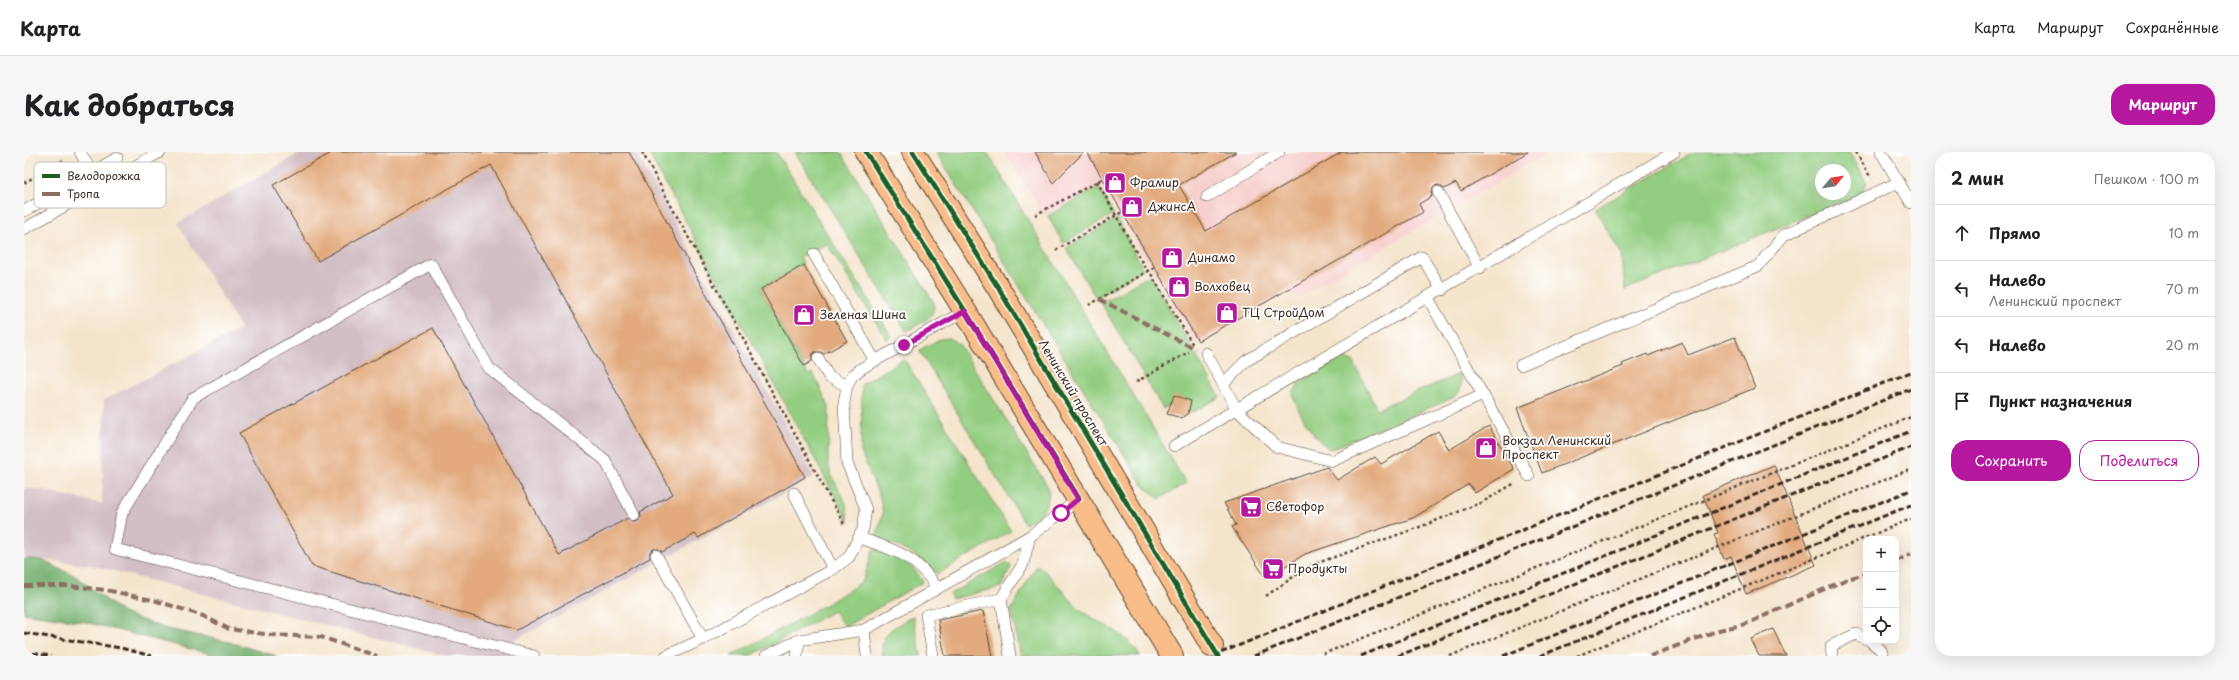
<!DOCTYPE html>
<html lang="ru">
<meta charset="utf-8">
<style>
body{margin:0;font-family:"Playpen Sans",sans-serif;background:#f6f6f6;color:#202124}
.controls{position:absolute;right:12px;bottom:12px;display:grid;overflow:hidden;border-radius:8px;box-shadow:0 4px 16px #0002}
.controls button{width:36px;height:36px;display:grid;place-items:center;padding:0;border:0;border-bottom:1px solid #e0e0e0;background:#fff;color:#202124;font:20px sans-serif}
.compass{position:absolute;left:1791px;top:12px;width:36px;height:36px;border-radius:50%;background:#fff;box-shadow:0 4px 16px #0002;rotate:60deg}
.stop{position:absolute;width:12px;height:12px;margin:-9px;border:3px solid #b5179e;border-radius:50%;background:#fff}
.stop.end{background:#b5179e;border-color:#fff;box-shadow:0 1px 4px #0008}
.list{margin:0;padding:0;list-style:none}
h2{display:flex;justify-content:space-between;align-items:center;height:52px;margin:0;padding:0 16px;font-size:17px}
h2 small{font-size:13px;font-weight:400;color:#757577}
.list li{display:grid;grid-template-columns:26px 1fr auto;gap:12px;align-items:center;box-sizing:border-box;height:56px;padding:0 16px;border-top:1px solid #e0e0e0}
.list b{display:block;font-size:15px;white-space:nowrap}
.list p{margin:0;font-size:13px;white-space:nowrap;color:#757577}
.list em{font-size:13px;font-style:normal;color:#757577}
.actions{display:flex;gap:8px;padding:12px 16px}
.actions a{flex:1;padding:9px 0;border:1px solid #b5179e;border-radius:16px;text-align:center;font-size:14px;color:#b5179e}
.actions .main{background:#b5179e;color:#fff}
.icon{flex:none;width:22px;height:22px;fill:none;stroke:currentColor;stroke-width:2;stroke-linecap:round;stroke-linejoin:round}
.map{position:relative;flex:none;width:1887px;height:504px;overflow:hidden;border-radius:16px}
header{display:flex;align-items:center;gap:24px;box-sizing:border-box;height:56px;padding:0 20px;background:#fff;border-bottom:1px solid #e0e0e0}
header strong{font-size:19px}
nav{display:flex;gap:22px;margin-inline-start:auto;font-size:14px}
.intro{display:flex;align-items:center;justify-content:space-between;box-sizing:border-box;height:96px;padding:0 24px}
h1{margin:0;font-size:28px}
.button{padding:10px 18px;border-radius:16px;background:#b5179e;color:#fff;font-size:14px;font-weight:700}
main{display:flex;gap:24px;padding:0 24px}
aside{flex:1;background:#fff;border-radius:16px;box-shadow:0 4px 16px #0002}
.map>svg:first-child{display:block}
.built{fill:#f7d0ce}
.industrial{fill:#d2bec4}
.green{fill:#93cd81;stroke:#677c50;fill-rule:evenodd}
.forest{fill:#76b06f;stroke:#586d46}
.building{fill:#e2aa7e}
.lines{fill:none;stroke-linecap:round;stroke-linejoin:round}
.lane-casing{stroke:#574638;stroke-width:12}
.primary-casing{stroke:#574638;stroke-width:24}
.path{stroke:#574638;stroke-width:2.5;stroke-dasharray:3 3;stroke-linecap:butt}
.lane{stroke:#fff;stroke-width:11}
.primary{stroke:#f9bd89;stroke-width:22}
.rail{stroke:#3b2a1e;stroke-width:3;stroke-dasharray:6 3;stroke-linecap:butt}
.quiet{stroke:#8d6e63;stroke-width:4;stroke-dasharray:8 4;stroke-linecap:butt}
.cycleway-casing{stroke:#fff;stroke-width:8}
.cycleway{stroke:#1b5e20;stroke-width:5}
.route{stroke:#b5179e;stroke-width:5}
.labels{text-anchor:middle;stroke-width:3.5;stroke-linejoin:round;paint-order:stroke}
.poi-label{font-size:12px;fill:#3b2a1e;stroke:#fff;text-anchor:start}
.street-label{font-size:12px;fill:#3b2a1e;stroke:#fff}
.key{fill:#fff;stroke:#c4bfbc;stroke-width:1}
.key-label{font-size:11px;fill:#3b2a1e}
</style>
<header>
<strong>Карта</strong>
<nav><a>Карта</a><a>Маршрут</a><a>Сохранённые</a></nav>
</header>
<div class="intro"><h1>Как добраться</h1><a class="button">Маршрут</a></div>
<main>
<div class="map">
<svg width="1887" height="504" viewBox="0 0 1887 504">
<rect width="100%" height="100%" fill="#fff"/>
<filter id="ink" filterUnits="userSpaceOnUse"><feTurbulence type="fractalNoise" baseFrequency=".025" numOctaves="2"/><feDisplacementMap in="SourceGraphic" scale="8" xChannelSelector="R" yChannelSelector="G"/><feConvolveMatrix kernelMatrix="1 2 1 2 8 2 1 2 1" color-interpolation-filters="sRGB"/></filter>
<filter id="wash" filterUnits="userSpaceOnUse"><feTurbulence type="fractalNoise" baseFrequency=".012" numOctaves="4" result="noise"/><feDisplacementMap in="SourceGraphic" scale="16" xChannelSelector="R" yChannelSelector="G"/><feGaussianBlur stdDeviation="0.9" result="paint"/><feColorMatrix in="noise" values="0 0 0 0 0 0 0 0 0 0 0 0 0 0 0 0 0 1.4 0 .05"/><feComposite in="paint" operator="in"/></filter>
<g filter="url(#wash)">
<rect width="100%" height="100%" fill="#f4e4cb"/>
<path class="built" d="M981 0H1526L1275 145 1262 141 1172 194 1078 32 1020 64Z"/>
<path class="industrial" d="M278 0H612L790 325 491 488 486 504H423L66 413 0 406V336L19 338 78 352 80 248 217 177 154 71Z"/>
<g class="green">
<path d="M624 0H752L868 185 863 188 803 92 776 105 779 112 737 137 784 223 789 221 805 255 804 311 807 322 822 352 825 370Z"/>
<path d="M771 0H817L910 151C912 167 894 172 882 179Z"/>
<path d="M912 0H963L1162 331 1135 347 1119 333Z"/>
<path d="M1670 0H1825L1843 31 1837 42 1601 138 1598 103 1571 57ZM1797 18H1821V42H1797Z"/>
<path d="M1074 35 1090 62 1039 91 1024 64Z"/>
<path d="M1093 67 1119 117 1072 146 1042 96Z"/>
<path d="M1126 123 1196 245 1167 261 1157 246 1139 257 1077 151Z"/>
<path d="M925 186 935 192 1024 335C1028 352 1015 365 1001 372L895 198 917 187Z"/>
<path d="M1321 205 1329 209 1353 257 1435 222C1438 232 1439 238 1431 245L1307 297C1292 292 1271 256 1269 241L1276 230Z"/>
<path d="M880 207 987 379 913 422C895 403 876 395 852 385L859 361 856 346 837 300 838 232Z"/>
<path d="M849 397C870 402 889 411 899 430L822 474 818 471 810 459 726 504H707L805 451 839 429Z"/>
<path d="M981 411H984L987 415 977 435 928 447 926 442Z"/>
<path d="M1013 413 1018 416C1031 430 1043 445 1056 457 1079 477 1097 474 1116 504H997L987 458Z"/>
<path d="M889 464 897 504H859C854 481 872 474 889 464Z"/>
</g>
<path class="forest" d="M0 406 18 408 53 425 99 461 140 476 205 490 252 504H194L61 470 0 461Z"/>
<g id="blocks">
<g class="building">
<path d="M309 0H605L781 325 674 386 671 382 638 400 635 397H629L626 400V406L493 478 288 414 215 281 409 176 535 403 604 366 609 370 614 369 617 364 616 360 649 342 467 13 294 109 249 33Z"/>
<path d="M1011 0H1060L1029 31Z"/>
<path d="M1063 0H1212L1155 33 1182 79 1318 0H1504L1437 39 1432 31 1420 37 1415 33 1410 34 1407 39 1408 44 1395 52 1399 60 1174 189Z"/>
<path d="M780 113 823 189 800 202 797 200H791L788 203V209L780 214 737 137Z"/>
<path d="M1711 185 1731 236 1518 321 1493 256 1599 214 1598 212 1623 202 1624 204 1658 190 1664 203Z"/>
<path d="M1150 243 1167 249 1164 262 1158 266 1143 262Z"/>
<path d="M1465 274 1490 317 1451 341 1445 332 1389 366 1281 402 1242 426 1208 375 1212 373 1200 351 1303 315 1313 328 1351 305 1357 312 1414 279 1425 298Z"/>
<path d="M1750 313 1792 413 1722 442 1707 404 1700 407 1690 382 1694 381 1679 343Z"/>
<path d="M959 459 968 504H921L914 468Z"/>
<path d="M1749 477 1762 504H1735L1727 487Z"/>
</g>
</g>
</g>
<g filter="url(#ink)">
<use href="#blocks" fill-opacity="0" stroke="#574638" stroke-width="1"/>
<g class="lines">
<g class="lane-casing">
<g id="lane">
<path d="M56 0 68 21"/>
<path d="M1857 0 1887 51"/>
<path d="M1414 40 1456 116"/>
<path d="M1183 45 1255 0"/>
<path d="M0 59 93 6"/>
<path d="M0 77 136 0"/>
<path d="M790 102 851 209"/>
<path d="M1404 146 1505 324"/>
<path d="M1182 201 1213 258 1253 295 1308 309 1459 243"/>
<path d="M794 206 805 225 823 234"/>
<path d="M1497 213 1734 114 1760 83 1875 30"/>
<path d="M1199 232 1222 209 1398 105 1418 138"/>
<path d="M1150 294 1650 0"/>
<path d="M770 341 809 417"/>
<path d="M836 386C871 398 893 404 913 436"/>
<path d="M632 403 679 487"/>
<path d="M840 478 843 504"/>
<path d="M1846 489 1857 498 1859 504"/>
<path d="M510 504 91 397 98 361 169 246 407 112 465 216 581 308 610 363"/>
<path d="M642 504 679 487 809 417 825 405 839 377 842 357 823 311 820 251 823 234 828 224 838 216 941 159"/>
<path d="M742 504 775 488"/>
<path d="M773 504 775 488 840 478 1006 384 1055 347"/>
<path d="M909 504 902 463 977 447"/>
<path d="M986 504 977 447 999 412 1006 384"/>
<path d="M1808 504 1807 494 1832 482 1842 487"/>
</g>
</g>
<g class="primary-casing">
<g id="primary">
<path d="M842 0 941 159 1148 504"/>
<path d="M889 0 975 137 1188 494"/>
</g>
</g>
<g class="path">
<path d="M618 0 821 374"/>
<path d="M1832 0 1847 26"/>
<path d="M1073 29 1121 116 1127 122 1169 193"/>
<path d="M0 31 41 7"/>
<path d="M1011 63 1078 27"/>
<path d="M1032 98 1098 60"/>
<path d="M1065 153 1131 115"/>
<path d="M1112 230 1165 200"/>
<path d="M1242 444 1285 414 1393 376 1457 351 1491 331"/>
<path d="M1299 502 1887 265"/>
<path d="M1426 504 1887 317"/>
<path d="M1553 504 1887 367"/>
</g>
<use href="#lane" class="lane"/>
<use href="#primary" class="primary"/>
<g class="rail">
<path d="M0 481 97 496 128 504"/>
<path d="M0 500 27 504"/>
<path d="M1189 504 1887 220"/>
<path d="M1230 504 1887 237"/>
<path d="M1337 504 1887 279"/>
<path d="M1374 504 1887 295"/>
<path d="M1479 504 1887 338"/>
<path d="M1516 504 1887 353"/>
</g>
<g class="quiet">
<path d="M1075 147 1171 197"/>
<path d="M1872 409 1887 402"/>
<path d="M0 434H45L82 438 133 449 179 464 205 477 247 483 297 485 353 504"/>
<path d="M1626 504 1695 478 1722 472 1823 427 1842 422"/>
</g>
<g class="cycleway-casing">
<g id="cycleway">
<path d="M842 0 941 159 1055 347"/>
<path d="M889 0 975 137 1194 504"/>
</g>
</g>
<use href="#cycleway" class="cycleway"/>
</g>
</g>
<g class="lines" filter="url(#ink)">
<path class="route" d="M880 193 941 159 1054 347 1037 361"/>
</g>
<defs>
<g id="shop-square" transform="scale(1.15)"><rect x="-9" y="-9" width="18" height="18" rx="4" fill="#b5179e" stroke="#fff"/><path d="M-5-2.5h2.3a2.7 3.5 0 0 1 5.4 0H5L5.5 6h-11ZM-1.5-2.5h3a1.5 2.3 0 0 0-3 0Z" fill="#fff"/></g>
<g id="supermarket-square" transform="scale(1.15)"><rect x="-9" y="-9" width="18" height="18" rx="4" fill="#b5179e" stroke="#fff"/><path d="M-6-5.5h2.5l.6 2H6L4.5 2H-2.5L-4.4-4H-6ZM-1.5 3.2a1.3 1.3 0 1 0 .1 0ZM3 3.2a1.3 1.3 0 1 0 .1 0Z" fill="#fff"/></g>
</defs>
<g fill-rule="evenodd">
<use href="#shop-square" x="1091" y="31"/>
<use href="#shop-square" x="1108" y="55"/>
<use href="#shop-square" x="1148" y="106"/>
<use href="#shop-square" x="1155" y="135"/>
<use href="#shop-square" x="1203" y="161"/>
<use href="#shop-square" x="780" y="163"/>
<use href="#shop-square" x="1462" y="296"/>
<use href="#supermarket-square" x="1227" y="355"/>
<use href="#supermarket-square" x="1249" y="417"/>
</g>
<g class="labels">
<g class="poi-label">
<text x="1106" y="35">Фрамир</text>
<text x="1124" y="59">ДжинсА</text>
<text x="1164" y="110">Динамо</text>
<text x="1170" y="139">Волховец</text>
<text x="1218" y="165">ТЦ СтройДом</text>
<text x="796" y="167">Зеленая Шина</text>
<text x="1478" y="293">Вокзал Ленинский<tspan x="1478" dy="14">Проспект</tspan></text>
<text x="1242" y="359">Светофор</text>
<text x="1264" y="421">Продукты</text>
</g>
<g class="street-label">
<text transform="translate(1049 241) rotate(59)" y="4">Ленинский проспект</text>
</g>
</g>
<rect x="10" y="10" width="132" height="46" rx="6" class="key"/>
<rect x="18" y="22" width="18" height="4" fill="#1b5e20"/>
<rect x="18" y="40" width="18" height="4" fill="#8d6e63"/>
<g class="key-label">
<text x="43" y="28">Велодорожка</text>
<text x="43" y="46">Тропа</text>
</g>
</svg>
<div class="controls">
<button>+</button>
<button>−</button>
<button><svg class="icon" aria-label="locate" viewBox="0 0 24 24"><circle cx="12" cy="12" r="6"/><path d="M12 2v4M12 18v4M2 12h4M18 12h4"/></svg></button>
</div>
<svg class="compass" viewBox="-18 -18 36 36"><path d="M0-13l5 13h-10z" fill="#e53935"/><path d="M0 13l5-13h-10z" fill="#757577"/></svg>
<div class="stop" style="left:1037px;top:361px"></div>
<div class="stop end" style="left:880px;top:193px"></div>
</div>
<aside>
<h2>2 мин<small>Пешком · 100 m</small></h2>
<ul class="list">
<li><svg class="icon" aria-label="ahead" viewBox="0 0 24 24"><path d="M12 20V5M6 11l6-6 6 6"/></svg><div><b>Прямо</b></div><em>10 m</em></li>
<li><svg class="icon" aria-label="left" viewBox="0 0 24 24"><path d="M17 20v-9H6M10 6l-5 5 5 5"/></svg><div><b>Налево</b><p>Ленинский проспект</p></div><em>70 m</em></li>
<li><svg class="icon" aria-label="left" viewBox="0 0 24 24"><path d="M17 20v-9H6M10 6l-5 5 5 5"/></svg><div><b>Налево</b></div><em>20 m</em></li>
<li><svg class="icon" aria-label="arrive" viewBox="0 0 24 24"><path d="M6 21V4h12l-3 4 3 4H6"/></svg><div><b>Пункт назначения</b></div></li>
</ul>
<div class="actions"><a class="main">Сохранить</a><a>Поделиться</a></div>
</aside>
</main>
